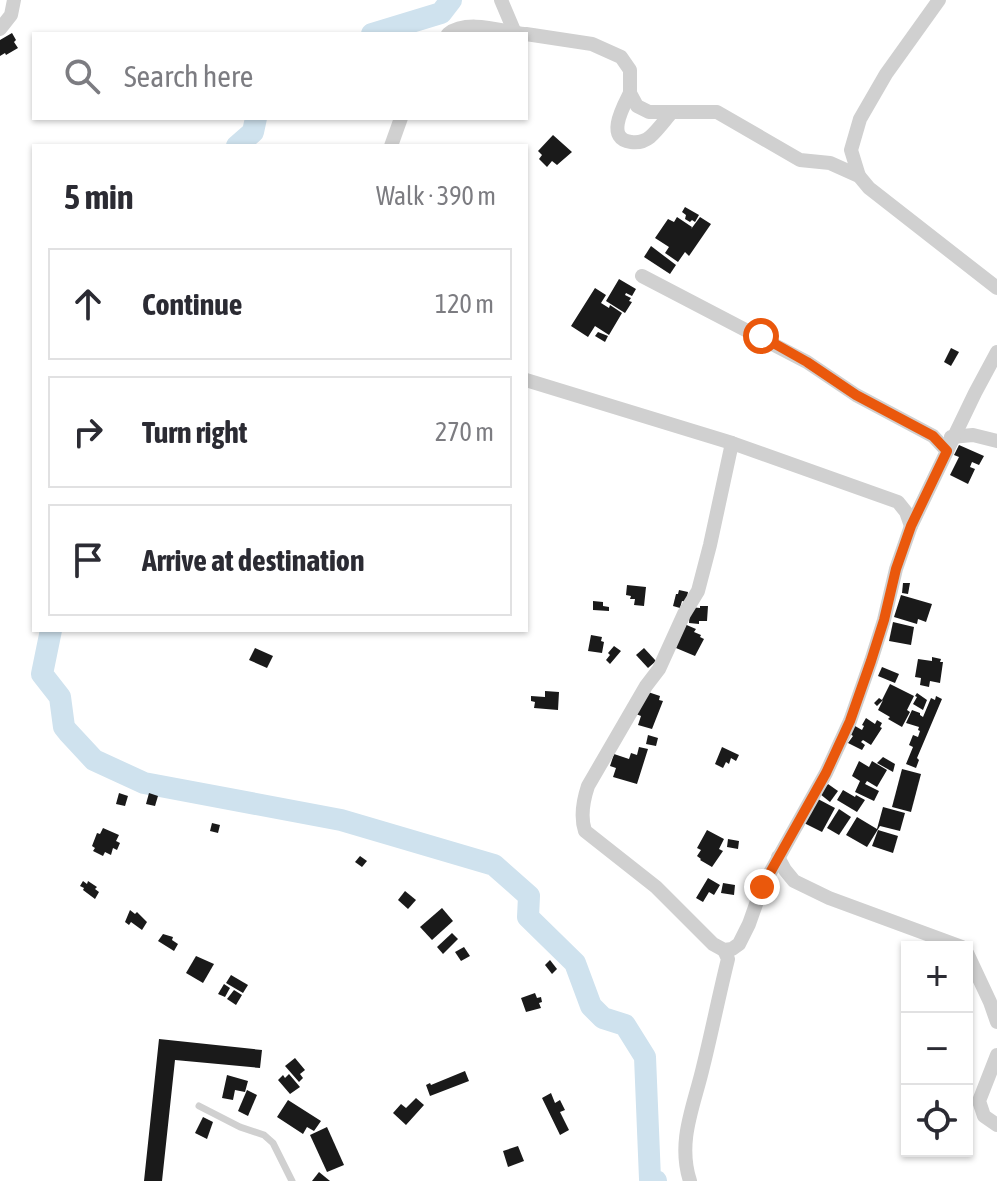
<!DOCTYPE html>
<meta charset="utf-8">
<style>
body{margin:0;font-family:"Asap Condensed",sans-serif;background:#f7f7f7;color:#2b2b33}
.controls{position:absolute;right:24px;bottom:24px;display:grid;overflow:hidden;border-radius:0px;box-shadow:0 2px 6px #0004}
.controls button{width:72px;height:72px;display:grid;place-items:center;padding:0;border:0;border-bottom:2px solid #e1e1e2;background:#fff;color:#2b2b33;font:40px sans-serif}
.stop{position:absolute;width:24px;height:24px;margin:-18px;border:6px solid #ea580c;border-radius:50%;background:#fff}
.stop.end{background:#ea580c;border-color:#fff;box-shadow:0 2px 8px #0008}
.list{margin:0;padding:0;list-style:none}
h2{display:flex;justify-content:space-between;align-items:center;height:104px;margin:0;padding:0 32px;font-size:34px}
h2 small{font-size:26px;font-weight:400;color:#7c7c81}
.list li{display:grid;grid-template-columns:52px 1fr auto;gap:24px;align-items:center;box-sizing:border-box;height:112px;margin:0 16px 16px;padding:0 16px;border:2px solid #e1e1e2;border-radius:0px}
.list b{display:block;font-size:30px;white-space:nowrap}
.list em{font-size:26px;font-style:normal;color:#7c7c81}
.icon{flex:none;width:44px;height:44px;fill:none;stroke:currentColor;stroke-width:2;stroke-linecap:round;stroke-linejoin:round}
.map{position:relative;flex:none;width:997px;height:1181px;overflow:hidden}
.search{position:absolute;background:#fff;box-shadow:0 2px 6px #0004;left:32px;top:32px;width:496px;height:88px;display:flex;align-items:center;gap:20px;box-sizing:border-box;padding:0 28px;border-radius:0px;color:#7c7c81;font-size:30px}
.panel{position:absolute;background:#fff;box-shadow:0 2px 6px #0004;left:32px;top:144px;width:496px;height:488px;border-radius:0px}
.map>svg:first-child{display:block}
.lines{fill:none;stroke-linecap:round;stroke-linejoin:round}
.river{stroke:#cfe2ee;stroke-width:22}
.building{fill:#1a1a1a}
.lane{stroke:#d0d0d0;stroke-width:7}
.street{stroke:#d0d0d0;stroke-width:14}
.route{stroke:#ea580c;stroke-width:10}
</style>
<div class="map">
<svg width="997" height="1181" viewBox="0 0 997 1181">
<rect width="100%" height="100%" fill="#fff"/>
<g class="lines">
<g class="river">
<path d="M372 34 441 13 451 0"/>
<path d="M237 146 253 132 256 118"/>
<path d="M51 630 42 674 60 697 64 727 68 732 94 760 144 783 341 820 494 865 529 896 528 917 575 963 591 1006 603 1018 625 1025 645 1057 650 1179 656 1181"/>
</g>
</g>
<g class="building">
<path d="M12 33 16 40 14 42 18 48 6 55 5 53 0 56V40Z"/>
<path d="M553 135 572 152 557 165 552 161 547 167 539 159 542 155 538 151Z"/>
<path d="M685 207 699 215 695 222 692 220 690 222 685 219 686 215 682 212Z"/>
<path d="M677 217 692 227 691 229 700 217 711 224 689 256 685 252 678 262 665 253 669 247 655 238 668 219 674 222Z"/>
<path d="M651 246 676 265 670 274 644 257Z"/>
<path d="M619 279 636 289 632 296 626 293 625 295 631 298 629 301 632 302 625 313 606 301Z"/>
<path d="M595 288 606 295 601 303 609 308 610 305 622 313 609 335 595 326 588 337 571 326Z"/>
<path d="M598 332 608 336 605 342 595 336Z"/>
<path d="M951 348 959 352 951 366 944 362Z"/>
<path d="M959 445 984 456 979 465 972 462 970 467 975 469 968 484 950 475 959 457 954 455Z"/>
<path d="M903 583H910L908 594 902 593Z"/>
<path d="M627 585 646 587 644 606 634 605 635 599H630L631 596 626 595Z"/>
<path d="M679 590 688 592 686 602 682 601 680 608 673 606 676 594H678Z"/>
<path d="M901 595 932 604 926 622 918 619 917 624 894 617Z"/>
<path d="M593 601 603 602V606L609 607V611L593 610Z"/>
<path d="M700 606H708L707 621H699V624L689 623 690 607 700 608Z"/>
<path d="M893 622 914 627 911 645 889 641Z"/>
<path d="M682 623 696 629 694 632 701 635 700 637 704 639 695 656 676 648Z"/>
<path d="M591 635 602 637 601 641 604 642 602 653 588 651Z"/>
<path d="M614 646 621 651 610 664 606 660 610 655 608 653Z"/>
<path d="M255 648 273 656 267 668 249 660Z"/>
<path d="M644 648 656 661 648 668 636 655Z"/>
<path d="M932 657 941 659 940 662H943L940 683 930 681 929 687 920 685 921 678 915 677 918 659 932 661Z"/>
<path d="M882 667 899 674 895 683 878 676Z"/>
<path d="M890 684 914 696 907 710 910 712 902 727 888 719 890 717 878 710 883 700 877 706 874 703 879 698 882 700Z"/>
<path d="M545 691 559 692 558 710 534 708 535 702 531 701V696L545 697Z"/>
<path d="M648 692 660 696 659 700 663 701 652 729 638 725 641 716 636 714Z"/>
<path d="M917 693 927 700 923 710 913 704 917 697 915 696Z"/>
<path d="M936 696 942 699 917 758 919 760 916 768 906 764 913 747 909 745 913 735 918 737 920 731 918 730 919 727 906 723 912 710 920 713V715L923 717 931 698 935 700Z"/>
<path d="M866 718 875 724 877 720 882 723 880 727 882 728 871 745 863 740 861 742 865 745 862 750 848 743 853 736 850 734 855 726 862 730 864 726 862 725Z"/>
<path d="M648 735 658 738 656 746 646 744Z"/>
<path d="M639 747 648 749 637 784 613 777 616 768 610 766 614 754 629 759 631 753 637 755Z"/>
<path d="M722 747 739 755 736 761 731 758 729 764 726 762 723 768 715 764Z"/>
<path d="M883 757 895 764 893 772 877 763Z"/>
<path d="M859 761 869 767 872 761 887 770 877 787 867 781 865 784 879 791 874 801 855 792 860 781 852 776Z"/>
<path d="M902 769 921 774 911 812 892 807Z"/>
<path d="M828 784 838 791 830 802 820 794Z"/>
<path d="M843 790 855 797 856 795 865 800 857 812 837 800Z"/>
<path d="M119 793 128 796 125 806 116 804Z"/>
<path d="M149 793 158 796 155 806 146 804Z"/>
<path d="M818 799 835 808 822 832 804 823Z"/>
<path d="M883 807 905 813 900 831 880 826 867 847 846 835 857 817 877 829Z"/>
<path d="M839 809 851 817 839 835 827 828Z"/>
<path d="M212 823 220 825 218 833 210 831Z"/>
<path d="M103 828 119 835 116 841 120 843 117 850 113 848 111 855 105 852 103 856 93 851 95 848 92 846 97 833 100 834Z"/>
<path d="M707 830 724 839 719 849 723 851 712 867 700 860 701 859 697 856 701 850 697 848Z"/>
<path d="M878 830 898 836 893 853 872 846Z"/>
<path d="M728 839 739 841 738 849 727 847Z"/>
<path d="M360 856 367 861 362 867 355 862Z"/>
<path d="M708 878 720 885 714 895 709 892 703 902 696 898Z"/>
<path d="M83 881 87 884 88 881 97 887 95 889 99 892 95 899 83 890 84 888 80 886Z"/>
<path d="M723 883 735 885 734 895 721 893Z"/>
<path d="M405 891 416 900 408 909 398 900Z"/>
<path d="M442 908 453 921 432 940 420 927Z"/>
<path d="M130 910 135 914 137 912 147 922 142 930 131 922 129 925 125 922Z"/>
<path d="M452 933 458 939 443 954 437 947Z"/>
<path d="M163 934 173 937 172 940 178 944 174 951 158 941Z"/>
<path d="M464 947 470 956 461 961 455 952Z"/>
<path d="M196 956 214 964 203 983 186 973Z"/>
<path d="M550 960 557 969 552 974 545 965Z"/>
<path d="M231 975 248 985 243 993 226 983Z"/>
<path d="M224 984 230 988 225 997 218 994Z"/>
<path d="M234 990 242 995 236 1005 227 999Z"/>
<path d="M535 993 537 998 541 997 542 1002 539 1003 541 1008 526 1012 521 998Z"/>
<path d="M159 1039 262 1050 260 1068 175 1060 162 1181H144Z"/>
<path d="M295 1058 305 1070 300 1074 303 1078 299 1082 285 1066Z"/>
<path d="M465 1071 469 1081 430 1096 426 1085 430 1083 431 1085Z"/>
<path d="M289 1074 300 1087 290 1094 278 1080 283 1075 285 1078Z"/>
<path d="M227 1075 248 1081 245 1092 235 1090 233 1100 222 1098Z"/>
<path d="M247 1090 257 1095 248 1116 238 1111Z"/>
<path d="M551 1093 555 1103 560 1100 565 1110 560 1112 569 1130 560 1135 542 1098Z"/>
<path d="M416 1098 424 1105 406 1125 393 1113 401 1104 406 1108Z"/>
<path d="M288 1100 321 1121 314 1131 307 1127 303 1134 277 1117Z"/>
<path d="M203 1117 213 1122 207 1139 195 1133Z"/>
<path d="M327 1127 344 1165 327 1172 310 1135Z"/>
<path d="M518 1146 524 1161 508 1167 503 1151Z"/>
<path d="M319 1172 330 1181H312Z"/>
</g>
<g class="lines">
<path class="lane" d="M199 1106 240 1127 264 1135 273 1143 292 1181"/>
<g class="street">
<path d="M501 0 515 33"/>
<path d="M0 29 11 15 14 0"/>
<path d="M448 34C467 19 501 31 524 34"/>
<path d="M526 34 592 44 621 57 630 70V93L637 106 649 112H717L800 160 830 163 859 176 869 188 997 288"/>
<path d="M630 93C623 107 605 139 631 142 638 143 645 141 650 137 658 130 665 120 672 112"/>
<path d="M391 146 401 118"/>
<path d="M859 176 851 150 860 119 886 74 939 0"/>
<path d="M642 276 807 362 856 395 933 436 947 451"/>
<path d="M526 380 732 443 898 502 906 512 911 526"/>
<path d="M951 437 973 435 997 441"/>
<path d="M732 443 710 545 698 591 684 614 659 669 646 686 588 786C583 801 580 816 585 831L656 887 713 944 724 950 732 949 739 944 749 924 762 887 826 773 850 721 871 661 884 620 896 569 911 526 975 393 997 352"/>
<path d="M778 857 785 870 794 881 829 898 962 947"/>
<path d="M967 953 990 1002 997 1022"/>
<path d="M997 1055 979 1101 984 1116 997 1125"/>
<path d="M690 1181C677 1141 694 1106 703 1067 712 1031 719 995 728 959L724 950"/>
</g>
</g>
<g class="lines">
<path class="route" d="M761 336 807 362 856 395 933 436 947 451 911 526 896 569 884 620 871 661 850 721 826 773 762 887"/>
</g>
</svg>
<div class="controls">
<button>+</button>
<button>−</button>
<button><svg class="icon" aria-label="locate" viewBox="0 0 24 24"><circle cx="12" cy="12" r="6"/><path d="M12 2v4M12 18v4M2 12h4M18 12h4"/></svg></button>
</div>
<div class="stop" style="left:761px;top:336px"></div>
<div class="stop end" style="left:762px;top:887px"></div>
<div class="search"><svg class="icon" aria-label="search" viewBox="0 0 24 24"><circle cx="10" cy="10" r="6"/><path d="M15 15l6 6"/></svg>Search here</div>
<section class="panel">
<h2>5 min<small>Walk · 390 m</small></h2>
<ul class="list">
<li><svg class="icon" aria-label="ahead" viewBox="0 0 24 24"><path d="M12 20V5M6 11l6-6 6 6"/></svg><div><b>Continue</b></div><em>120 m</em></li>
<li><svg class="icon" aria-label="right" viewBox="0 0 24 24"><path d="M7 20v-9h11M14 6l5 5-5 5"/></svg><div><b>Turn right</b></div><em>270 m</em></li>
<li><svg class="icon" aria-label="arrive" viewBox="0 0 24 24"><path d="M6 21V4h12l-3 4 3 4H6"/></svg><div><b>Arrive at destination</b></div></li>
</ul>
</section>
</div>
